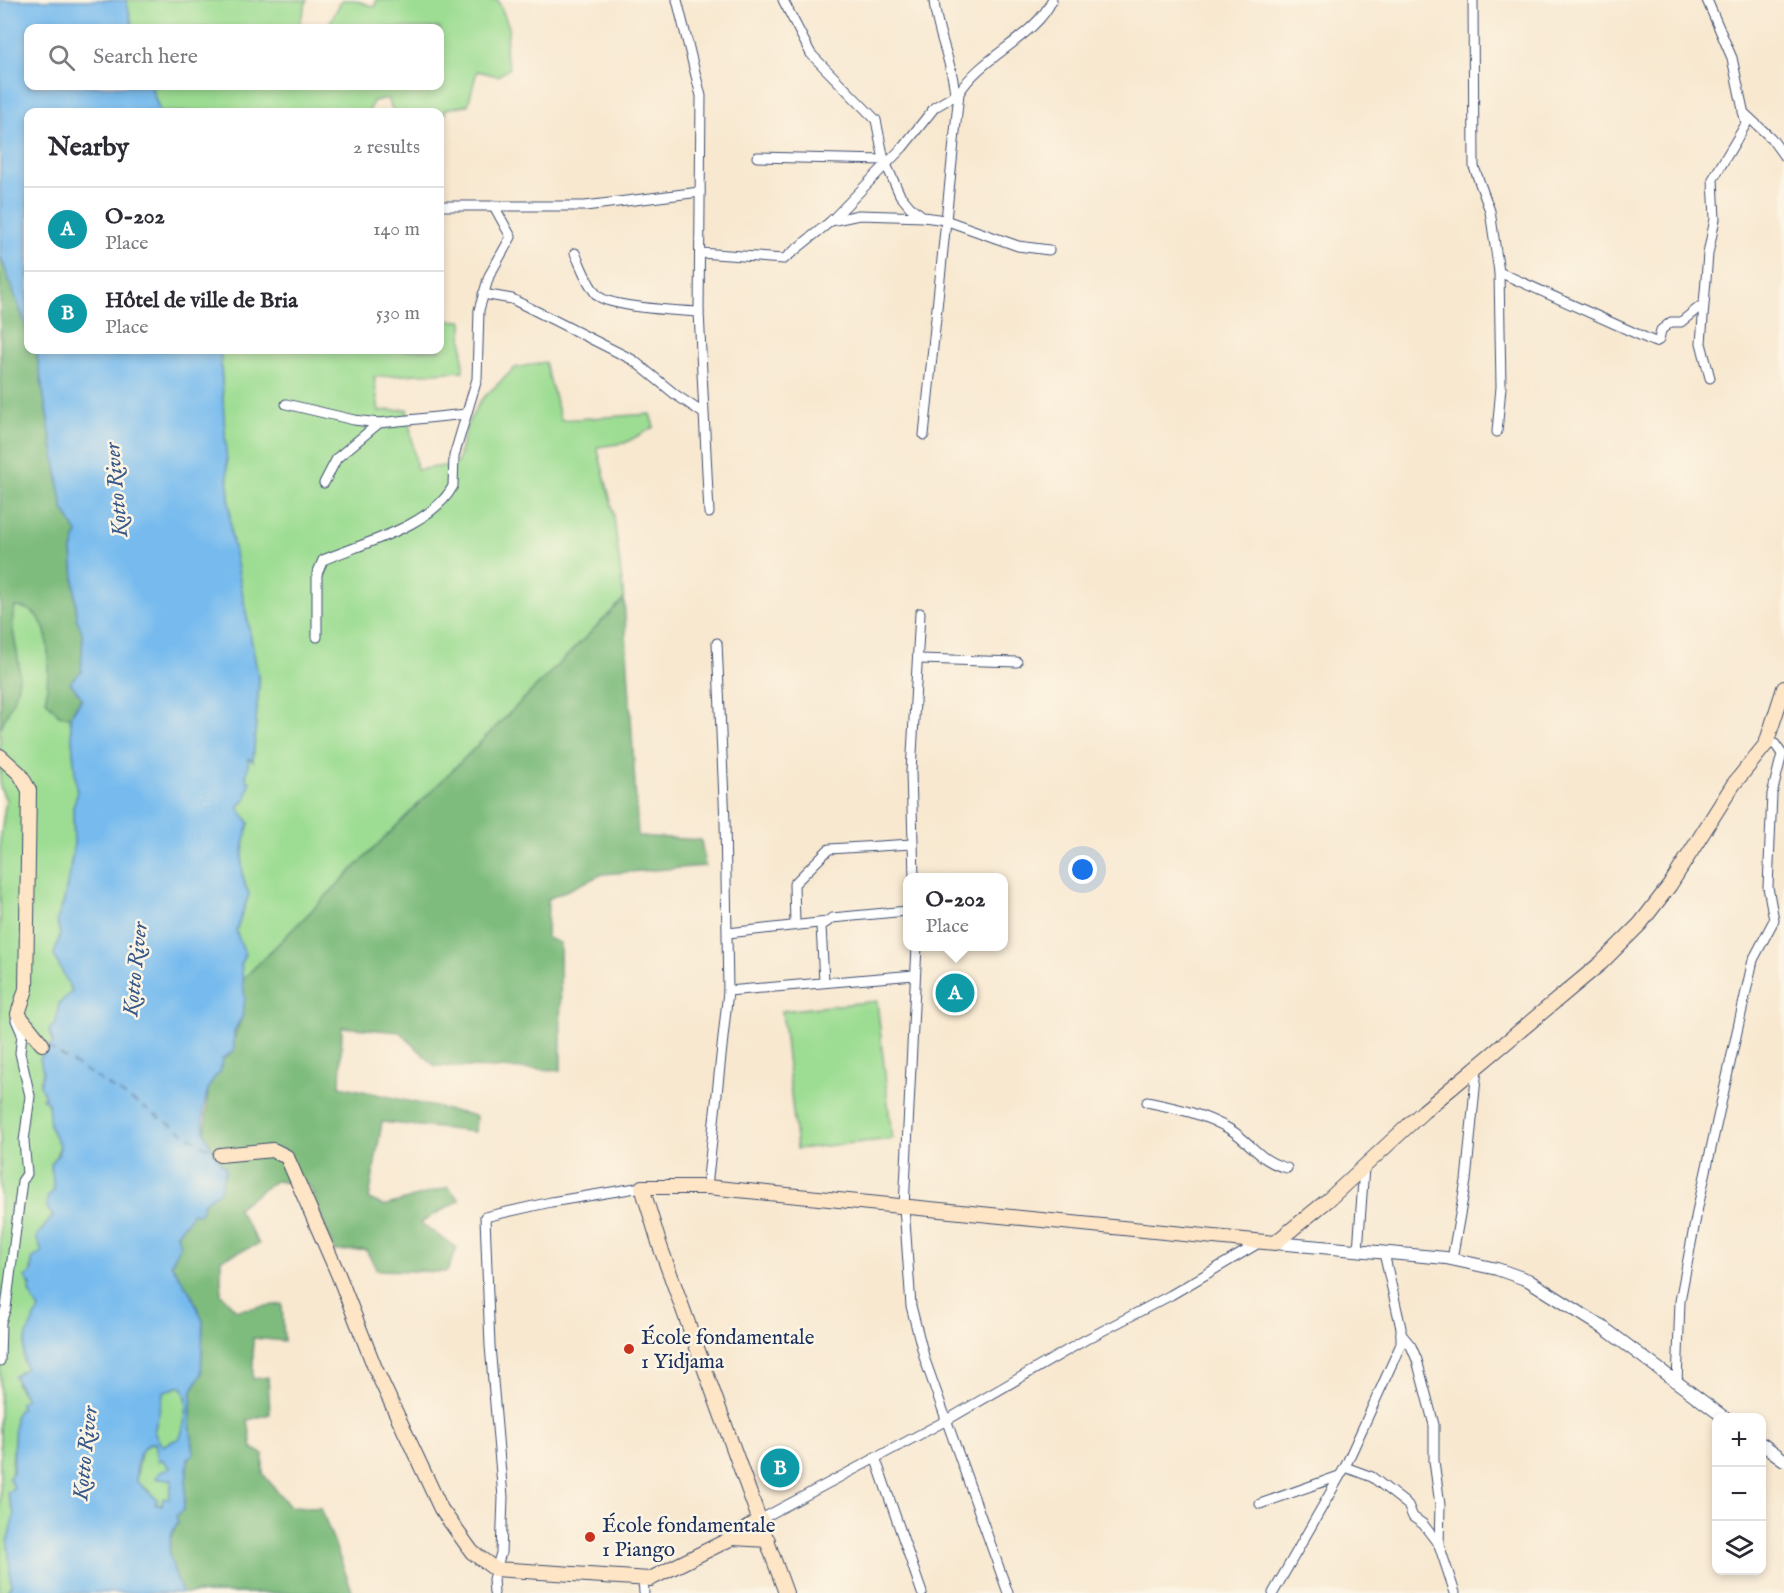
<!DOCTYPE html>
<meta charset="utf-8">
<style>
body{margin:0;font-family:"IM FELL English",serif;background:#f2f2f3;color:#2b2b33}
.controls{position:absolute;right:18px;bottom:18px;display:grid;overflow:hidden;border-radius:12px;box-shadow:0 3px 9px #0003}
.controls button{width:54px;height:54px;display:grid;place-items:center;padding:0;border:0;border-bottom:2px solid #e1e1e2;background:#fff;color:#2b2b33;font:30px sans-serif}
.you{position:absolute;left:1083px;top:870px;width:21px;height:21px;margin:-15px;border:4px solid #fff;border-radius:50%;background:#1a73e8;box-shadow:0 0 0 9px #1a73e833}
.badge{display:grid;place-items:center;width:39px;height:39px;border-radius:50%;background:#c8321e;color:#fff;font-size:20px;font-weight:700}
.pin{position:absolute;translate:-50% -50%;border:3px solid #fff;box-shadow:0 2px 6px #0006}
.popup{position:absolute;left:903px;top:873px;width:105px;height:78px;box-sizing:border-box;display:grid;place-content:center;border-radius:12px;background:#fff;filter:drop-shadow(0 2px 4px #0005);font-size:20px;white-space:nowrap;color:#7c7c81}
.popup b{font-size:22px;color:#2b2b33}
.popup::after{content:'';position:absolute;left:50%;top:100%;margin-left:-12px;border:12px solid transparent;border-top-color:#fff}
.list{margin:0;padding:0;list-style:none}
h2{display:flex;justify-content:space-between;align-items:center;height:78px;margin:0;padding:0 24px;font-size:26px}
h2 small{font-size:20px;font-weight:400;color:#7c7c81}
.list li{display:grid;grid-template-columns:39px 1fr auto;gap:18px;align-items:center;box-sizing:border-box;height:84px;padding:0 24px;border-top:2px solid #e1e1e2}
.list b{display:block;font-size:22px;white-space:nowrap}
.list p{margin:0;font-size:20px;white-space:nowrap;color:#7c7c81}
.list em{font-size:20px;font-style:normal;color:#7c7c81}
.icon{flex:none;width:33px;height:33px;fill:none;stroke:currentColor;stroke-width:2;stroke-linecap:round;stroke-linejoin:round}
.map{position:relative;flex:none;width:1784px;height:1593px;overflow:hidden}
.search{position:absolute;background:#fff;box-shadow:0 3px 9px #0003;left:24px;top:24px;width:420px;height:66px;display:flex;align-items:center;gap:15px;box-sizing:border-box;padding:0 21px;border-radius:12px;color:#7c7c81;font-size:22px}
.panel{position:absolute;background:#fff;box-shadow:0 3px 9px #0003;left:24px;top:108px;width:420px;height:246px;border-radius:12px}
.map>svg:first-child{display:block}
.green{fill:#9ddd93;stroke:#5c8678;stroke-width:1.5}
.forest{fill:#7ebc7d;stroke:#4c766e;stroke-width:1.5}
.water{fill:#7be;stroke:#4975a6;stroke-width:1.5;fill-rule:evenodd}
.lines{fill:none;stroke-linecap:round;stroke-linejoin:round}
.ferry{stroke:#375989;stroke-width:1.5;stroke-dasharray:8 6;stroke-linecap:butt}
.minor-casing{stroke:#3c4b6f;stroke-width:11}
.tertiary-casing{stroke:#3c4b6f;stroke-width:14}
.secondary-casing{stroke:#3c4b6f;stroke-width:16}
.minor{stroke:#fff;stroke-width:9}
.tertiary{stroke:#fff;stroke-width:12}
.secondary{stroke:#fde5c5;stroke-width:14}
.poi-dot{fill:#c8321e;stroke:#fcf5e5;stroke-width:2}
.labels{text-anchor:middle;stroke-width:5;stroke-linejoin:round;paint-order:stroke}
.poi-label{font-size:21px;fill:#1b2f5e;stroke:#fcf5e5;text-anchor:start}
.water-label{font-size:22px;font-style:italic;fill:#375989;stroke:#fcf5e5}
</style>
<div class="map">
<svg width="1784" height="1593" viewBox="0 0 1784 1593">
<rect width="100%" height="100%" fill="#fcf5e5"/>
<filter id="ink" filterUnits="userSpaceOnUse"><feTurbulence type="fractalNoise" baseFrequency=".0167" numOctaves="2"/><feDisplacementMap in="SourceGraphic" scale="12" xChannelSelector="R" yChannelSelector="G"/><feConvolveMatrix kernelMatrix="1 2 1 2 8 2 1 2 1" color-interpolation-filters="sRGB"/></filter>
<filter id="wash" filterUnits="userSpaceOnUse"><feTurbulence type="fractalNoise" baseFrequency=".008" numOctaves="4" result="noise"/><feDisplacementMap in="SourceGraphic" scale="24" xChannelSelector="R" yChannelSelector="G"/><feGaussianBlur stdDeviation="1.35" result="paint"/><feColorMatrix in="noise" values="0 0 0 0 0 0 0 0 0 0 0 0 0 0 0 0 0 1.4 0 .05"/><feComposite in="paint" operator="in"/></filter>
<g filter="url(#wash)">
<rect width="100%" height="100%" fill="#f8e8d0"/>
<g class="green">
<path d="M126 0H307L298 28H133Z"/>
<path d="M342 0H354L375 7 376 0H498L509 27 505 52 510 68 498 76 477 71 468 105 446 109 440 132V112H393L388 98 373 101 369 112H160L151 86H440V28H327Z"/>
<path d="M440 320 462 321 463 371 374 377 379 411 407 409 417 470 457 464 467 425 481 400 515 368 545 362 561 420 650 414 654 427 625 443 597 447 613 510 624 599 243 979 241 963 244 954 236 931 249 894C237 872 243 846 249 823L238 807 249 758 253 760 259 681 231 533 220 350H440Z"/>
<path d="M15 607C58 607 48 671 46 700L59 715 70 717 77 795 73 807 74 847 64 901 57 920 60 935 54 955 72 991 59 1004 53 1042 41 1058 43 1072 40 1085 51 1114 50 1127 60 1146 51 1168 54 1182 53 1215 39 1241 42 1252 32 1259 29 1292 40 1310 24 1348 26 1368 16 1383 26 1400 15 1428 11 1479 14 1487 7 1494 14 1513 8 1541 11 1585 6 1593H0V841L6 800 0 787V729L17 690 19 669 11 617Z"/>
<path d="M877 1001 892 1139 797 1149 782 1011Z"/>
<path d="M181 1386C192 1399 185 1423 180 1438L162 1446 154 1433 164 1391Z"/>
<path d="M155 1442 158 1461 161 1458 170 1468 165 1478 172 1479 169 1500 158 1506 152 1493 136 1481 142 1447Z"/>
</g>
<g class="forest">
<path d="M0 255 28 331V350H36L63 508 77 533 72 550 77 619 83 634 82 697 70 717 59 715 46 700C48 671 58 607 15 607 8 626 18 647 19 667 21 689 9 709 0 729Z"/>
<path d="M624 599 638 836 701 840 705 866 603 874 548 899 547 938 560 943 561 1070 435 1066 400 1032 342 1027 340 1086 476 1116 475 1132 382 1122 369 1199 384 1206 448 1187 460 1200 420 1223 457 1248 447 1272 377 1270 366 1250 334 1251 309 1185 275 1181 237 1208 259 1244 221 1259V1294L236 1310 282 1304 284 1341 253 1338V1379L268 1377 270 1414 248 1420 252 1448 263 1454V1474L290 1507 321 1508 353 1593H182C172 1567 161 1548 178 1523L175 1516 184 1509 188 1458 194 1454 190 1424 192 1390 201 1375 203 1321 191 1294 171 1264 180 1246 177 1234 193 1213 200 1214 203 1202 211 1194 217 1159 205 1135 208 1089 213 1076 220 1073 222 1060 234 1051C234 1028 237 1032 243 1014 246 1002 243 991 243 979Z"/>
</g>
<g class="water">
<path d="M0 0H126L133 28H28V86H151L160 112H28V331L0 255Z"/>
<path d="M36 350H220L231 533 259 681 253 761 249 758 246 779 250 782 246 799 238 807 249 823C243 846 237 872 249 894L236 931 245 954 241 963 245 999 242 1017 234 1031V1051L222 1059 220 1073C205 1081 200 1120 206 1136 210 1147 217 1160 226 1168L220 1191 204 1202 200 1214 193 1213 177 1234 180 1246 171 1264 191 1294 203 1321 201 1375 192 1390 190 1424 194 1454 188 1458 184 1509 176 1516 178 1522C161 1547 173 1566 182 1593H6L11 1585 8 1541 14 1513 7 1493 14 1487 9 1478 13 1472 15 1417 18 1410 22 1409 20 1403 26 1399 14 1376 26 1368C18 1350 30 1326 39 1310L29 1292 31 1285 25 1277 32 1272V1259L42 1252 36 1237 53 1216 47 1208V1198L54 1190 51 1164 58 1155 60 1146 50 1127 48 1103 42 1098 45 1097 40 1085 43 1072 40 1058 53 1042 49 1029 55 1025 59 1004 72 991 54 955 60 935 57 920 64 901 74 847 73 807 77 795 70 717 82 698 70 682 81 672 83 635 77 619 72 550 77 533 63 508ZM181 1386C192 1399 185 1423 180 1438L162 1446 154 1432 164 1391ZM150 1443H155L158 1461 161 1459 170 1468 159 1473 156 1479H172L169 1499 163 1498 162 1506 155 1504 158 1500 136 1481C136 1467 137 1450 150 1443Z"/>
</g>
<g class="lines">
<path class="ferry" d="M48 1047 214 1152"/>
</g>
</g>
<g filter="url(#ink)">
<g class="lines">
<g class="minor-casing">
<g id="minor">
<path d="M677 0 701 96 699 312 709 513"/>
<path d="M783 0 811 54 876 120 884 160 900 195 910 207 924 217"/>
<path d="M934 0C936 33 953 62 955 95"/>
<path d="M1473 0 1474 167 1490 211 1499 272 1501 387 1497 432"/>
<path d="M1707 0 1732 58 1746 124 1713 179 1715 219 1708 254 1701 343 1710 378"/>
<path d="M1743 112 1771 138 1784 156"/>
<path d="M757 157 884 160"/>
<path d="M440 206H585L700 192"/>
<path d="M831 221 903 147 935 107 959 93"/>
<path d="M575 253C581 266 587 284 597 295 608 307 681 311 699 312"/>
<path d="M700 253 784 259 831 221 859 215 924 217 945 220 1018 246 1049 250"/>
<path d="M1499 272 1655 342 1659 340 1661 330 1671 322H1681L1702 305"/>
<path d="M483 294 512 299 633 360 676 395 703 413"/>
<path d="M286 404 354 420 379 423 466 414"/>
<path d="M924 435 959 93C981 56 1036 37 1052 0"/>
<path d="M324 483 337 458 379 423"/>
<path d="M317 637V574L323 560C363 543 432 526 453 486L454 456 477 379 479 310 489 276 511 237 494 206"/>
<path d="M919 659 1017 662"/>
<path d="M914 878 911 772 920 613"/>
<path d="M795 925 794 884 829 849 912 844"/>
<path d="M728 933 827 922"/>
<path d="M917 946 904 1207 911 1306 925 1360 1008 1593"/>
<path d="M824 982 821 926 832 918 907 911"/>
<path d="M728 991 914 975"/>
<path d="M1147 1102C1176 1108 1205 1114 1231 1130 1252 1143 1260 1162 1287 1168"/>
<path d="M707 1187 728 991 725 822 717 643"/>
<path d="M1358 1250 1364 1167"/>
<path d="M1452 1259 1466 1181 1477 1068"/>
<path d="M1401 1334 1411 1346 1417 1360 1434 1425V1461L1440 1505 1439 1545"/>
<path d="M0 1361 1 1322 6 1308 22 1181 27 1174 24 1141 30 1096 20 1053 22 1034 16 1020 19 1018"/>
<path d="M1677 1383 1680 1301 1698 1207 1753 960 1774 920 1768 887 1772 794 1782 754 1775 744H1766"/>
<path d="M875 1457 922 1593"/>
<path d="M1345 1467 1372 1477 1408 1505 1413 1517 1423 1524 1439 1545 1455 1593"/>
<path d="M1260 1504 1339 1476"/>
<path d="M761 1519 947 1420 1085 1340 1171 1295 1259 1243"/>
<path d="M643 1579 644 1593"/>
<path d="M494 1593 493 1579 501 1553 503 1497 490 1346 485 1217 551 1202 642 1187"/>
<path d="M1273 1593 1345 1467 1401 1344V1328L1384 1253"/>
</g>
</g>
<g class="tertiary-casing">
<g id="tertiary">
<path d="M1275 1243 1446 1258 1497 1269 1528 1280 1604 1328 1725 1418"/>
<path d="M1762 1444 1784 1460"/>
</g>
</g>
<g class="secondary-casing">
<g id="secondary">
<path d="M0 756 20 774 29 790 26 989 18 1014 42 1044"/>
<path d="M220 1155 273 1150 287 1157 338 1274 375 1368 441 1509 472 1552 495 1569 650 1579 732 1538 761 1519"/>
<path d="M732 1538 768 1540"/>
<path d="M786 1593 660 1246 642 1187H707L1275 1243 1328 1200 1424 1111 1601 963 1640 924 1670 885 1733 785 1766 744 1784 688"/>
</g>
</g>
<use href="#minor" class="minor"/>
<use href="#tertiary" class="tertiary"/>
<use href="#secondary" class="secondary"/>
</g>
</g>
<g class="poi-dot">
<circle cx="629" cy="1349" r="6"/>
<circle cx="590" cy="1537" r="6"/>
</g>
<g class="labels">
<g class="poi-label">
<text x="641" y="1344">École fondamentale<tspan x="641" dy="24">1 Yidjama</tspan></text>
<text x="602" y="1532">École fondamentale<tspan x="602" dy="24">1 Piango</tspan></text>
</g>
<g class="water-label">
<text transform="translate(115 490) rotate(-95)" y="8">Kotto River</text>
<text transform="translate(134 969) rotate(-84)" y="8">Kotto River</text>
<text transform="translate(84 1453) rotate(-84)" y="8">Kotto River</text>
</g>
</g>
</svg>
<div class="controls">
<button>+</button>
<button>−</button>
<button><svg class="icon" aria-label="layers" viewBox="0 0 24 24"><path d="M12 4l9 5-9 5-9-5zM3 14l9 5 9-5"/></svg></button>
</div>
<div class="you"></div>
<div class="pin badge" style="left:955px;top:993px;background:#0f9aa8">A</div>
<div class="popup"><b>O-202</b>Place</div>
<div class="pin badge" style="left:780px;top:1468px;background:#0f9aa8">B</div>
<div class="search"><svg class="icon" aria-label="search" viewBox="0 0 24 24"><circle cx="10" cy="10" r="6"/><path d="M15 15l6 6"/></svg>Search here</div>
<section class="panel">
<h2>Nearby<small>2 results</small></h2>
<ul class="list">
<li><span class="badge" style="background:#0f9aa8">A</span><div><b>O-202</b><p>Place</p></div><em>140 m</em></li>
<li><span class="badge" style="background:#0f9aa8">B</span><div><b>Hôtel de ville de Bria</b><p>Place</p></div><em>530 m</em></li>
</ul>
</section>
</div>
